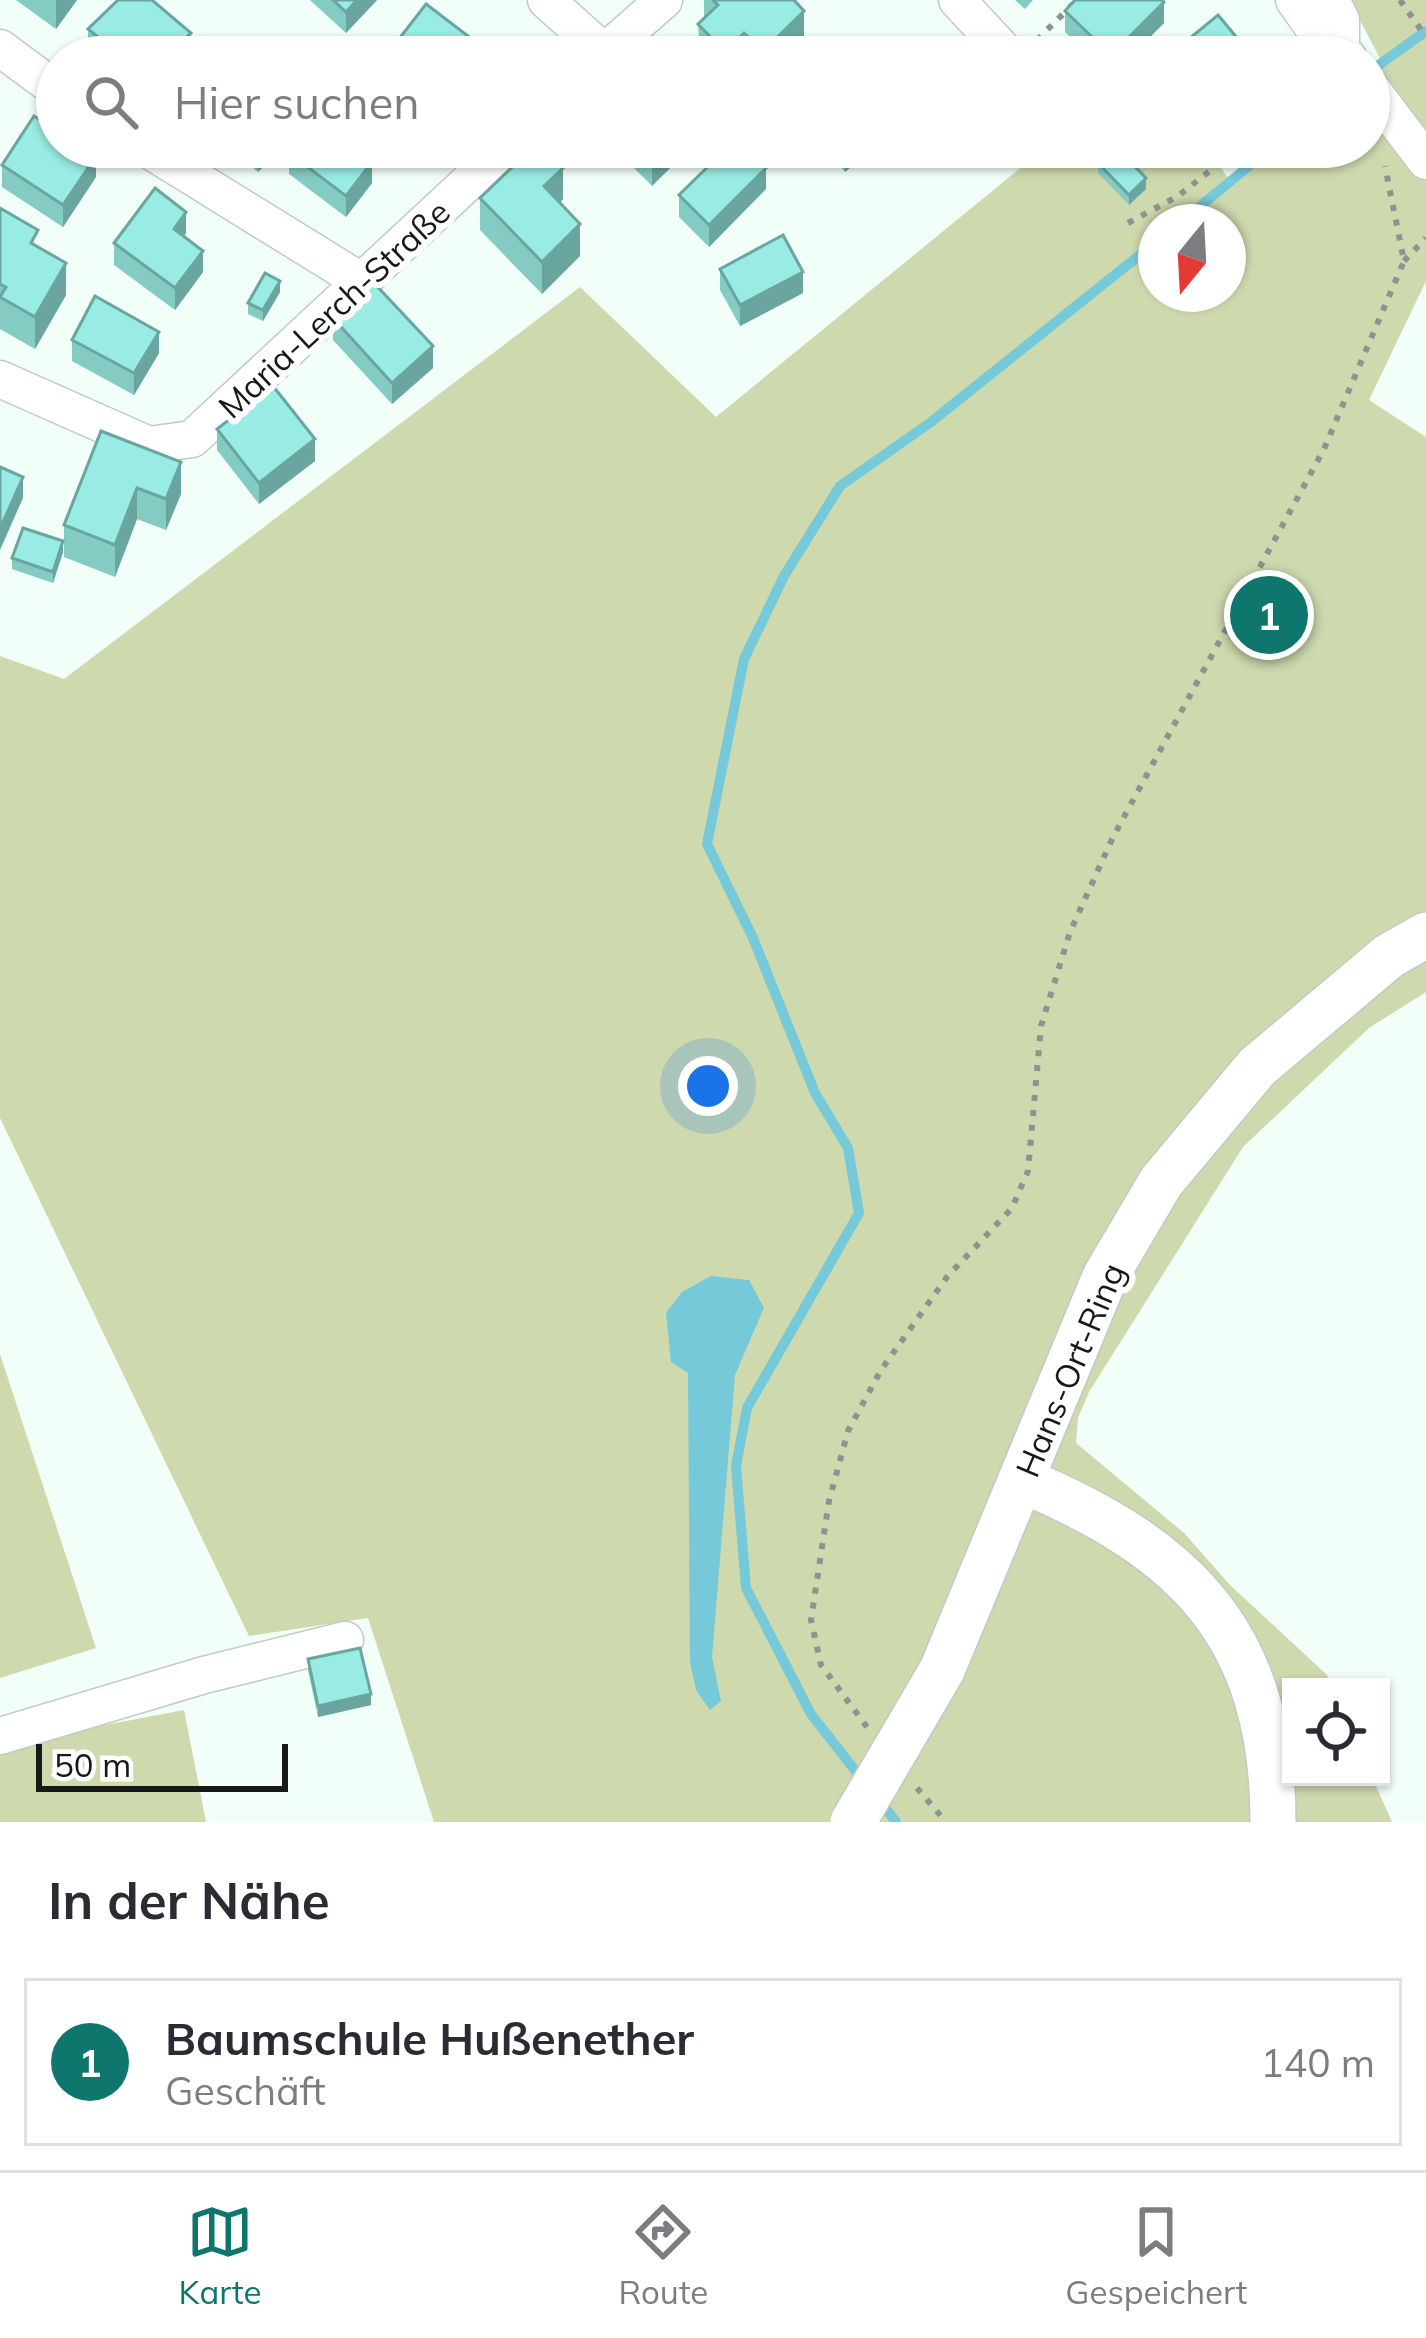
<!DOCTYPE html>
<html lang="de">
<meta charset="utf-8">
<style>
body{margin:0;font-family:Mulish,sans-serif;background:#f7f7f7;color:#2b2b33}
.controls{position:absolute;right:36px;bottom:36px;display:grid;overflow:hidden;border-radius:0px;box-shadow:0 3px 9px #0004}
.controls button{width:108px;height:108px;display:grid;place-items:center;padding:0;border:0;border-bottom:3px solid #e1e1e2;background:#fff;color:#2b2b33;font:60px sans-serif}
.compass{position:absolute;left:1138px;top:204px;width:108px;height:108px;border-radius:50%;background:#fff;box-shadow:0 3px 9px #0004;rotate:198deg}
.scale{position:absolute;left:36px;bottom:30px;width:252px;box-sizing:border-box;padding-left:12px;border:6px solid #151917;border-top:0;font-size:33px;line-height:42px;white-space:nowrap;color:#151917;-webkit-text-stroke:9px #fff;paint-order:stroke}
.you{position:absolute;left:708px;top:1086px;width:42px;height:42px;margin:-30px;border:9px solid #fff;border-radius:50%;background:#1a73e8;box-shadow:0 0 0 18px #1a73e833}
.badge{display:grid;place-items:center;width:78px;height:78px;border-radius:50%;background:#0f766e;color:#fff;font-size:39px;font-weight:700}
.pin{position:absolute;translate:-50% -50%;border:6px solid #fff;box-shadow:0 3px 12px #0006}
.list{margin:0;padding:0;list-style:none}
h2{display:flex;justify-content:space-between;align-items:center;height:156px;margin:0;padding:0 48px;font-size:51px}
h2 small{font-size:39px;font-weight:400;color:#7c7c81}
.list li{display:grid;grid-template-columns:78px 1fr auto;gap:36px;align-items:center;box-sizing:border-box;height:168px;margin:0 24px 24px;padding:0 24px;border:3px solid #e1e1e2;border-radius:0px}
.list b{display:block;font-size:45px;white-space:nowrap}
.list p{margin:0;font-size:39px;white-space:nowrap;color:#7c7c81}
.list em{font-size:39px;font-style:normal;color:#7c7c81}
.icon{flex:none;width:66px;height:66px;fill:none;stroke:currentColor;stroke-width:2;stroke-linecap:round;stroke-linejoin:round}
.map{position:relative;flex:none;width:1426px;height:1822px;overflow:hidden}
.search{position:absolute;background:#fff;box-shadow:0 3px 9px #0004;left:36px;right:36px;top:36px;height:132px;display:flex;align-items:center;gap:30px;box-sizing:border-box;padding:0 42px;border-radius:66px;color:#7c7c81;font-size:45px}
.sheet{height:348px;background:#fff}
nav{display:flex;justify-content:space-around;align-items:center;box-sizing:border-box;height:168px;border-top:3px solid #e1e1e2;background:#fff;font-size:33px;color:#7c7c81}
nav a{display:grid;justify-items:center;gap:6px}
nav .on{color:#0f766e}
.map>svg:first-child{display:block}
.green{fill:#ced9ae;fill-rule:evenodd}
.water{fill:#76c9d8}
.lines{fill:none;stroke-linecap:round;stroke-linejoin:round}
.stream{stroke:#76c9d8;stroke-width:10}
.minor-casing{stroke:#c0cbc5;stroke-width:39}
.major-casing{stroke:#c0cbc5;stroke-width:48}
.path{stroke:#8c9490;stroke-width:6;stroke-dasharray:6 9;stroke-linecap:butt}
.minor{stroke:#fff;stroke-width:36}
.major{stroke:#fff;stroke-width:45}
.major-bridge-casing{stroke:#c0cbc5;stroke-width:48;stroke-linecap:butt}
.major-bridge{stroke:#fff;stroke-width:45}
.wall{fill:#83cbc3}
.shaded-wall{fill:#6aa59f}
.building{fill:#98ece3;stroke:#6aa59f;stroke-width:3}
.labels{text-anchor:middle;stroke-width:12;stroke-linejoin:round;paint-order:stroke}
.street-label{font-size:33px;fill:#151917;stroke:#fff}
</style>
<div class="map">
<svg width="1426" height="1822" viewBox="0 0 1426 1822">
<rect width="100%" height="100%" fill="#f2fef8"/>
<g class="green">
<path d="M1349 0H1426V281L1369 400 1426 437V992L1369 1028 1243 1147 1089 1392 1078 1418 1076 1443 1184 1533 1230 1585 1327 1675 1332 1687H1291V1777H1372L1392 1822H434L368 1618 249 1636 0 1118V656L64 679 580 287 716 417 1046 147H1207L1232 184 1277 147H1369V70L1381 60ZM1156 222H1228V294H1156Z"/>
<path d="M0 1354 96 1648 0 1678Z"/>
<path d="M184 1710 206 1822H0V1745Z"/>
</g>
<path class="water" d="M711 1276 749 1280 764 1308 735 1375 712 1657 721 1701 710 1710 696 1690 690 1662 688 1373 671 1362 666 1313 682 1292Z"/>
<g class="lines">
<g class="stream">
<path d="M1369 72 1426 31"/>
<path d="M1181 222 1272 147"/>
<path d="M864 1782 811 1714 746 1588 736 1466 747 1408 859 1213 848 1148 815 1093 753 938 707 844 744 659 784 576 840 486 931 422 1156 242"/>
<path d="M880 1801 896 1822"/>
</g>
<g class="minor-casing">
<g id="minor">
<path d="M546 0 604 52"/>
<path d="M957 0 1010 57"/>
<path d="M1294 0 1318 34 1348 57"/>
<path d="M1331 0 1341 20V48"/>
<path d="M0 48 57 90"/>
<path d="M599 57 664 0"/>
<path d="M1369 86 1426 161"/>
<path d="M144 147 364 283"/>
<path d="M0 379 149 445 192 439 506 147"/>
<path d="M0 1736 204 1675 345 1640"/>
</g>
</g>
<g class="major-casing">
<g id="major">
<path d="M1024 1481C1188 1550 1273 1636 1273 1822"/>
<path d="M942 1670 1105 1277 1161 1182 1257 1067 1389 956 1426 935"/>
</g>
</g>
<g class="path">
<path d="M1400 0 1426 37"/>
<path d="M1037 40 1077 0"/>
<path d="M1128 223 1178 196 1240 147"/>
<path d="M1404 261 1426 238"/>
<path d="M867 1727 821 1665 811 1620 829 1501 848 1431 881 1370 947 1277 1012 1208 1028 1171 1041 1026 1070 932 1113 837 1324 449 1404 261 1385 166"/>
<path d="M917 1788 946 1822"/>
</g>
<use href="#minor" class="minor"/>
<use href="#major" class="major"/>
<g class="major-bridge-casing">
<path id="major-bridge" d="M853 1822 942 1670"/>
</g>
<use href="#major-bridge" class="major-bridge"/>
</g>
<g class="wall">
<path d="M16 0H77L56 29Z"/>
<path d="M310 0H377L346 33Z"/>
<path d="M704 0H794L804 42 789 57H700L698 24 704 18Z"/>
<path d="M1015 0H1033L1025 9Z"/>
<path d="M1065 11 1164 23 1130 57H1091L1065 32Z"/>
<path d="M88 29 191 52 205 57H96L88 51Z"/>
<path d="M1184 43 1253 57H1184Z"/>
<path d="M229 147H283L258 172Z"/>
<path d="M613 147H691L652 186Z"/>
<path d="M824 147H874L845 172Z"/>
<path d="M358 152 372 183 346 217 289 174V153Z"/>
<path d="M1098 163 1146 189 1129 205 1098 173Z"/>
<path d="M2 165 96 177 63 227 2 187Z"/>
<path d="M766 189 709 247 679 217V195Z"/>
<path d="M480 198 563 199 560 203 580 256 542 294 480 230Z"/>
<path d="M0 208 38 247 66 295 35 349 0 329Z"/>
<path d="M186 233 184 236 203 272 175 310 114 265V243Z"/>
<path d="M720 269 803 293 740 326 720 290Z"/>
<path d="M280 292 263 321 248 314V303Z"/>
<path d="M333 318 433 368 392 404 333 340Z"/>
<path d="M72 340 159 353 134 395 72 361Z"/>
<path d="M217 429 315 461 259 504 217 450Z"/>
<path d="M101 431 181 494 166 530 137 519 115 577 64 557V525Z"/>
<path d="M63 552 53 583 12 569V558Z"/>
<path d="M308 1659 371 1705 318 1717 308 1670Z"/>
</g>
<g class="shaded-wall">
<path d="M56 0H77L56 29Z"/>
<path d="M357 0H377L346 33V12Z"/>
<path d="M1164 2V23L1130 57H1111Z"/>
<path d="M804 11V42L789 57H763V51Z"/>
<path d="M191 33V54L188 57H167Z"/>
<path d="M744 33V57H725V52Z"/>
<path d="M261 147H283L258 172V150Z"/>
<path d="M659 147H691L652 186V154Z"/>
<path d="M845 147H874L845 172Z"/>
<path d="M96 156V177L63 227V205Z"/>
<path d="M372 162V183L346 217V196Z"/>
<path d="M563 168V199L544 218V186Z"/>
<path d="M766 168V189L709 247V225Z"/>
<path d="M1146 178V189L1129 205V195Z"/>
<path d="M186 212V233L174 250V229Z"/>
<path d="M580 224V256L542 294V262Z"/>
<path d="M203 251V272L175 310V288Z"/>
<path d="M66 263V295L35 349V317Z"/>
<path d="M803 272V293L740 326V305Z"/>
<path d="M280 281V292L263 321V310Z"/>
<path d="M159 332V353L134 395V373Z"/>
<path d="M433 346V368L392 404V383Z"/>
<path d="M315 439V461L259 504V483Z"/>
<path d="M181 462V494L166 530V499Z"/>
<path d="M23 477V498L0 550V529Z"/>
<path d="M137 488V519L115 577V545Z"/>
<path d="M63 541V552L53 583V572Z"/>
<path d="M371 1694V1705L318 1717V1706Z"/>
</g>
<g class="building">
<path d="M118 0H152L191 33 167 57H123L88 29Z"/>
<path d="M333 0H357L346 12Z"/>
<path d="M713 0H794L804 11 763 51 744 33 725 52 698 24 718 5Z"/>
<path d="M1075 0H1162L1164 2 1111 55 1065 11Z"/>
<path d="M426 4 489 52 485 57H405L392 48Z"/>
<path d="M1218 15 1253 57H1195L1184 43Z"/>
<path d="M857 40 872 57H837Z"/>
<path d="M639 42 654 57H624Z"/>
<path d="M195 47 205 57H187Z"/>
<path d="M34 116 57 130V147H83L96 156 63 205 2 165Z"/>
<path d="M294 147H352L372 162 346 196 289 153Z"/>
<path d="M533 147H543L563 168 544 186 580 224 542 262 480 198Z"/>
<path d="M644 147H659L652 154Z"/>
<path d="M728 147H745L766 168 709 225 679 195Z"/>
<path d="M1114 147H1116L1146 178 1129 195 1098 163Z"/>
<path d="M155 188 186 212 174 229 203 251 175 288 114 243Z"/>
<path d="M0 208 38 230 31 243 66 263 35 317 0 297 6 287 0 284Z"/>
<path d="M783 235 803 272 740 305 720 269Z"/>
<path d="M265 273 280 281 263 310 248 303Z"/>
<path d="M373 282 433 346 392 383 333 318Z"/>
<path d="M95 296 159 332 134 373 72 340Z"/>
<path d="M273 386 315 439 259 483 217 429Z"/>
<path d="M101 431 181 462 166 499 137 488 115 545 64 525Z"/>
<path d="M0 467 23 477 0 529Z"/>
<path d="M23 528 63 541 53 572 12 558Z"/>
<path d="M360 1648 371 1694 318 1706 308 1659Z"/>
</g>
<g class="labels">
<g class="street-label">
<text transform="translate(334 309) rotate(-43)" y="12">Maria-Lerch-Straße</text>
<text transform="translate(1070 1370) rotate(-67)" y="12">Hans-Ort-Ring</text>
</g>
</g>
</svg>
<div class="controls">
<button><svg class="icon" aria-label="locate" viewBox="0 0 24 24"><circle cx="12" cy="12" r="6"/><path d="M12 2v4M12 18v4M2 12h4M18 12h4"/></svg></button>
</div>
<svg class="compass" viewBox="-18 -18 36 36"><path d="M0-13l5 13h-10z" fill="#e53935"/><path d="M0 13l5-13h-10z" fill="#7c7c81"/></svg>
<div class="scale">50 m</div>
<div class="you"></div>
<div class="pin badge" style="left:1269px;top:615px">1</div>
<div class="search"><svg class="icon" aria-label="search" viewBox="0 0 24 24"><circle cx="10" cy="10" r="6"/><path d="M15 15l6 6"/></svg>Hier suchen</div>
</div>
<section class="sheet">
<h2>In der Nähe<small></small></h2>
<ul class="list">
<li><span class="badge">1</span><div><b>Baumschule Hußenether</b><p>Geschäft</p></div><em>140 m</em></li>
</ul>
</section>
<nav>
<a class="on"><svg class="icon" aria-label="map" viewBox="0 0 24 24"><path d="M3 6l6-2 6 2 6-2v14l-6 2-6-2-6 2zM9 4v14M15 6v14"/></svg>Karte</a>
<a><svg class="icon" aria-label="directions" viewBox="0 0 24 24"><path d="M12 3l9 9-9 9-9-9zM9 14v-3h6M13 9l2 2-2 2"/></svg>Route</a>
<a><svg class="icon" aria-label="saved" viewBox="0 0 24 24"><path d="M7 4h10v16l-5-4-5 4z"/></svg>Gespeichert</a>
</nav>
